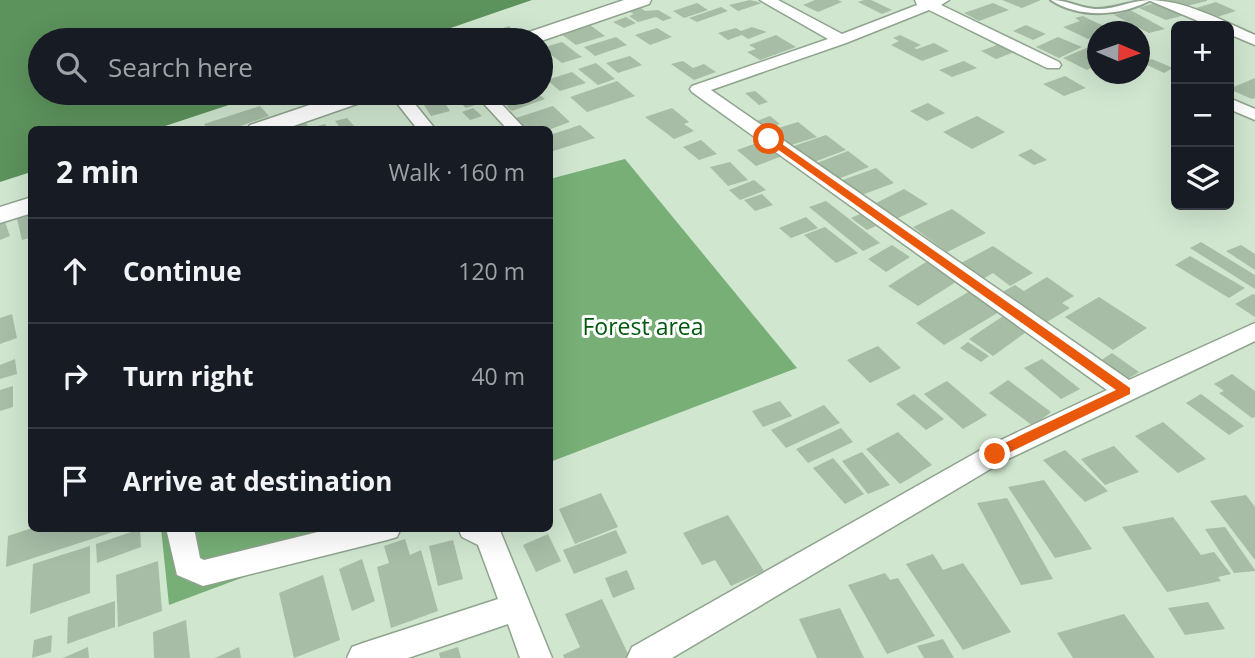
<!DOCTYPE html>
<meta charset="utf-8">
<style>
body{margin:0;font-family:"Open Sans",sans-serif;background:#242831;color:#f1f3f6}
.controls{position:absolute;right:21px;top:21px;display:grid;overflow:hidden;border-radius:10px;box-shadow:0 7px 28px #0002}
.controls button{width:63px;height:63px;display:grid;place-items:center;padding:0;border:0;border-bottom:2px solid #363941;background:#171b24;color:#f1f3f6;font:35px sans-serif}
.compass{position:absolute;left:1087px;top:21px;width:63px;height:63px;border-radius:50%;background:#171b24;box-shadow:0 7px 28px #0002;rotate:92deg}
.stop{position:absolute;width:21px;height:21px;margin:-16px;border:5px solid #ea580c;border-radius:50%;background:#fff}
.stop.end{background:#ea580c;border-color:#fff;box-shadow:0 2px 7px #0008}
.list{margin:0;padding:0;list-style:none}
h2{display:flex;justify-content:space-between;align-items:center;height:91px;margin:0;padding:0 28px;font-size:30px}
h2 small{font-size:23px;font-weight:400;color:#9ea1a6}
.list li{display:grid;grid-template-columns:46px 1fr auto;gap:21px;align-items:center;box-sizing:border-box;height:105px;padding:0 28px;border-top:2px solid #363941}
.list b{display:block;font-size:26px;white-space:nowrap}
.list em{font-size:23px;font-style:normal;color:#9ea1a6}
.icon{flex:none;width:38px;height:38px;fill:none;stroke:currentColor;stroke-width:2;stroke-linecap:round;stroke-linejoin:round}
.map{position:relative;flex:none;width:1255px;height:658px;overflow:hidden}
.search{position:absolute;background:#171b24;box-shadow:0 7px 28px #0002;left:28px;top:28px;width:525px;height:77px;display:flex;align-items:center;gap:18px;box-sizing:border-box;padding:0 24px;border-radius:38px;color:#9ea1a6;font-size:26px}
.panel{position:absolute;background:#171b24;box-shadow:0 7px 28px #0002;left:28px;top:126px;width:525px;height:406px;border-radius:10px}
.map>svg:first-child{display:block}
.forest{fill:#77af76}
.water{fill:#5c925c}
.building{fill:#a7bda6}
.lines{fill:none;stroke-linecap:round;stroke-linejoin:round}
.service-casing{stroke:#8fa48e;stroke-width:4}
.minor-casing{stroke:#8fa48e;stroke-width:3}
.tertiary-casing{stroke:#8fa48e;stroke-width:3}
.service{fill:#fff;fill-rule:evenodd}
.minor{fill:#fff;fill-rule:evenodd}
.tertiary{fill:#fff;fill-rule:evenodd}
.route{fill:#ea580c}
.labels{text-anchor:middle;stroke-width:6;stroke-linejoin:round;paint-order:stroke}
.park-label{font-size:23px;fill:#00580d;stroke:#fff}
</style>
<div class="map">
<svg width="1255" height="658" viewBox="0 0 1255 658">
<rect width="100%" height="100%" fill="#d0e6cf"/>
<g class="forest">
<path d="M625 159 797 368 550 462V179Z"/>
<path d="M161 528 372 529 169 605Z"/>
</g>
<path class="water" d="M0 0H532L416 40H40V93H265L156 129 32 130 31 172 0 182Z"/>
<g class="building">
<path d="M750 0 762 3 738 11 729 5Z"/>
<path d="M815 0H838L842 2 818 12 803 5Z"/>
<path d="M864 0H871L892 10 882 14 858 2Z"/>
<path d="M1002 0H1041L1022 8Z"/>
<path d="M1167 0H1207V1L1182 7Z"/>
<path d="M1157 2 1185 15 1166 20 1139 8Z"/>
<path d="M1216 2 1236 11 1217 17 1196 8Z"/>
<path d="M697 3 708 10 684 18 673 11Z"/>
<path d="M993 3 1009 10 979 21 964 13Z"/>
<path d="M721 7 728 11 697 22 689 18Z"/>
<path d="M641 8 645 11 658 10 672 18 663 21 656 17 638 22 629 16 634 14 630 12Z"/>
<path d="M1130 10 1147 19 1165 29 1149 33 1114 15Z"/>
<path d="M1083 16 1093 21 1113 30 1098 32V35L1088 39 1063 27 1080 21 1075 18Z"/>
<path d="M626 17 636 23 624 28 613 22Z"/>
<path d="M590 25 605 36 576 45 561 34Z"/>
<path d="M1026 25 1046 34 1033 40 1013 31Z"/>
<path d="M509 26 518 34 496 40 487 33Z"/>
<path d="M752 27 767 32 748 39 742 35 728 40 718 33 736 28 741 31Z"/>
<path d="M657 28 672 37 650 45 635 35Z"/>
<path d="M776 35 796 47 760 60 747 52 756 49 749 45Z"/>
<path d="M900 35 921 45 914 48 917 49 934 43 949 51 922 61 891 45 899 41 893 38Z"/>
<path d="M616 37 627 45 595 56 584 47Z"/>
<path d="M1058 37 1082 47 1059 58 1036 47Z"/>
<path d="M562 42 582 57 562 63 542 48Z"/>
<path d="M1005 42 1020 50 996 59 981 51Z"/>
<path d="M1091 46 1098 49V64L1087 70 1063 58Z"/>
<path d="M630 56 642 65 618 73 606 63Z"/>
<path d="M1152 59 1173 68 1164 73 1143 63Z"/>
<path d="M683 61 693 68 704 64 716 72 694 80 671 64Z"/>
<path d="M964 61 977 68 952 77 939 70Z"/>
<path d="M596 63 615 79 598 85 578 69Z"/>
<path d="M572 72 586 83 560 91 547 80Z"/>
<path d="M1065 76 1086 88 1064 96 1043 84Z"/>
<path d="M1255 78V98L1252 99 1229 89Z"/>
<path d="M617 81 635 96 587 112 570 97Z"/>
<path d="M755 91 768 102 759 105 745 93Z"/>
<path d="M462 93H473L484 102 466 108 452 96Z"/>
<path d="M505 93H534L504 103 496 96Z"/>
<path d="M538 94 545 99 512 111 506 106Z"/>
<path d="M443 100 450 111 431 116 424 105Z"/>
<path d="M928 103 945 113 927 121 910 111Z"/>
<path d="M260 106 269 116 229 130H208L204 124Z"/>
<path d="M553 106 570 122 548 130H524L513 119Z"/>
<path d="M473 108 482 116 470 120 462 112Z"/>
<path d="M672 108 689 122 684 124 694 131 674 139 645 117Z"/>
<path d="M770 116 780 124 767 128 757 121Z"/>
<path d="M977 116 1005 132 972 149 943 132Z"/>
<path d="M347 118 355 127 342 130 335 121Z"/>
<path d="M798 122 817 137 791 145 772 130Z"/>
<path d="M306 123 309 128 325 124 327 127 295 130 293 127Z"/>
<path d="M580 125 595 138 550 152V135Z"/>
<path d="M826 135 846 150 814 162 794 146Z"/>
<path d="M701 140 717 154 699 160 683 147Z"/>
<path d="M763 141 782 156 756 166 737 150Z"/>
<path d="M1031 149 1047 160 1034 165 1018 155Z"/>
<path d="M848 151 869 167 838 179 817 163Z"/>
<path d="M730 162 748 180 728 186 710 167Z"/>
<path d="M876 168 894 183 859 196 840 181Z"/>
<path d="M754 180 766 190 740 200 729 190Z"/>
<path d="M904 189 928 204 896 219 874 204Z"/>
<path d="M762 194 773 205 755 211 744 200Z"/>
<path d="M826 201 880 243 863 251 809 207Z"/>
<path d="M952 209 986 233 947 252 913 227Z"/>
<path d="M32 214V237L22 240 17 219Z"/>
<path d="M860 214 876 226 867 230 851 218Z"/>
<path d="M806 217 818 228 791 238 779 228Z"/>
<path d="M5 222 10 236 0 240V224Z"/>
<path d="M825 227 858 253 836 263 804 235Z"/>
<path d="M1201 242 1255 275V289L1190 248Z"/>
<path d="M892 245 910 257 886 272 868 259Z"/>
<path d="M1241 245 1255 254V270L1226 251Z"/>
<path d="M993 246 1033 273 1010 286 993 273 983 279 961 263Z"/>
<path d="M1190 256 1245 288 1229 298 1175 265Z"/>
<path d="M926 262 956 282 918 306 888 286Z"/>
<path d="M1047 277 1074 296 1062 303 1070 308 1047 322 1025 307 1020 311 997 295 1015 285 1024 291Z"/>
<path d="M970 291 999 312 944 345 916 323Z"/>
<path d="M1253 294 1255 295V317L1235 304Z"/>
<path d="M1099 297 1147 328 1113 350 1065 317Z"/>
<path d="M12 314 17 338 0 344V318Z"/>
<path d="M1006 314 1029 330 993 356 969 339Z"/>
<path d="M968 342 989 356 981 362 960 348Z"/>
<path d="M878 346 901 368 870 383 847 360Z"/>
<path d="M1112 353 1139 372 1123 382 1097 363Z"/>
<path d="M15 359 17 374 0 379V365Z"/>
<path d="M1042 359 1080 389 1061 399 1024 368Z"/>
<path d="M1232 374 1255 391V417L1252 418 1219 393 1224 391 1214 384Z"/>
<path d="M1008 380 1051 412 1033 426 989 393Z"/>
<path d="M947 381 987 415 963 429 924 394Z"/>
<path d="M13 386V407L0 411V390Z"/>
<path d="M914 394 944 419 926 430 896 404Z"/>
<path d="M1201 394 1244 426 1229 435 1186 403Z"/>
<path d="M780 401 792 416 763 427 752 411Z"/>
<path d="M824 405 840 423 786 448 771 430Z"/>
<path d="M1163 422 1206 459 1178 473 1135 436Z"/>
<path d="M841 428 853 442 808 463 796 449Z"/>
<path d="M898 432 932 465 900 484 866 449Z"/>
<path d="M1114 446 1139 472 1105 485 1081 459Z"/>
<path d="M1065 450 1108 491 1085 502 1043 460Z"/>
<path d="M862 452 890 485 868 494 842 461Z"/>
<path d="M833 458 864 494 845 504 813 468Z"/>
<path d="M1044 480 1092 549 1055 558 1008 487Z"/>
<path d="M601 493 618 527 575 544 559 509Z"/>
<path d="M1246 495 1255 507V560L1210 501Z"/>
<path d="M1007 498 1053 579 1021 585 977 503Z"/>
<path d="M728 515 764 571 731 586 715 560 702 565 683 533Z"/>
<path d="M1173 517 1201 555 1214 552 1231 574 1218 577 1221 581 1167 592 1122 527Z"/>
<path d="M1225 527 1255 570V571L1234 573 1205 529Z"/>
<path d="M32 528H116V531L6 567 8 536Z"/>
<path d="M140 529 141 547 97 563 96 544Z"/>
<path d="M616 530 627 553 574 574 563 550Z"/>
<path d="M548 534 561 561 536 572 523 545Z"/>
<path d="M405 539 410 555 421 550 438 611 391 628 377 567 389 563 384 546Z"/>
<path d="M453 540 463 579 438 586 429 546Z"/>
<path d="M90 546V593L30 614 33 564Z"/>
<path d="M933 554 943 570 963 563 1011 632 963 650 906 564Z"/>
<path d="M362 559 375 601 352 611 339 569Z"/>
<path d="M158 561 162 611 118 627 116 575Z"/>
<path d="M627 570 635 589 613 598 605 578Z"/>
<path d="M885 573 890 580 898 578 935 636 887 654 848 585Z"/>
<path d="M323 575 340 640 294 658 279 593Z"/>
<path d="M602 599 630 658H564L563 655 580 647 565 614Z"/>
<path d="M115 601V627L67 644 68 617Z"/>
<path d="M1208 602 1225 629 1185 635 1168 608Z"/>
<path d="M840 608 864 658H817L799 619Z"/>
<path d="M1124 614 1155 658H1073L1057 633Z"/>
<path d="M186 620 190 658H154L153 632Z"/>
<path d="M52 635 51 652 32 658 34 640Z"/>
<path d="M943 639 954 658H924L917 646Z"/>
<path d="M88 647 89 658H63Z"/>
<path d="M239 647 241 658H215Z"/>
<path d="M458 647 461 658H440L439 653Z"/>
</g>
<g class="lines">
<g class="service-casing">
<path id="service" d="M1051 0C1067 0 1080 8 1095 9 1114 10 1132 0 1151 0 1122 16 1080 19 1051 0Z"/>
</g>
<g class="minor-casing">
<g id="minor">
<path d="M760 0H778L842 34 917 5 915 0H949L941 5 1059 62 1061 65 1059 68H1047L929 10 846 43 711 90 1129 380 1255 323V341L1004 461 672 658H627L632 647 986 447 1107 390 692 92 690 89 692 86 828 39Z"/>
<path d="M1148 0C1185 0 1221 20 1255 35V45L1229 34V26H1210Z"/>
<path d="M389 93H406L436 130H418Z"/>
<path d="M474 93H491L526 130H508Z"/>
<path d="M1229 98 1255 109V120L1229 109Z"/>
<path d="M166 528H194L200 558 204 560 334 528H401L397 537 387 540 203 586 177 575Z"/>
<path d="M458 528H499L552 658H520L508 624 408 658H347L352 647 363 643 498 599 478 545 462 537Z"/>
</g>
</g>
<g class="tertiary-casing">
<g id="tertiary">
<path d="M624 0H651L649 4 541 41 514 40 517 36Z"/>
<path d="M345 93H377L374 98 282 130H247L250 125Z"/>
<path d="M32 197V213L0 223V207Z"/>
</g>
</g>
<use href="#service" class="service"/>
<use href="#minor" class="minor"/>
<use href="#tertiary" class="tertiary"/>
</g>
<path class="route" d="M766 137H772L1130 388V394L1000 457H990V450L1116 390 766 141Z"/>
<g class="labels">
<g class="park-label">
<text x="643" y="335">Forest area</text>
</g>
</g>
</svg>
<div class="controls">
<button>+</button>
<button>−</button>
<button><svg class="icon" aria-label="layers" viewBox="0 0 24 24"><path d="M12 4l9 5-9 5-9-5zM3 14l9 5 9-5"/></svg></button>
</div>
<svg class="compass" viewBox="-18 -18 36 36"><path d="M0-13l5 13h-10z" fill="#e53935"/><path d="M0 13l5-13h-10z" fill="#9ea1a6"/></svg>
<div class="stop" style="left:769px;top:139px"></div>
<div class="stop end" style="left:995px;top:454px"></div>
<div class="search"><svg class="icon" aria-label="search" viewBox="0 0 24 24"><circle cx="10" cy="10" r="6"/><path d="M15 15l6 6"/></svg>Search here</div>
<section class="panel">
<h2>2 min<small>Walk · 160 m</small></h2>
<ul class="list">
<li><svg class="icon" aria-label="ahead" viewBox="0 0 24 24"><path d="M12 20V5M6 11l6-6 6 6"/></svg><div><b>Continue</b></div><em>120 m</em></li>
<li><svg class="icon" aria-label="right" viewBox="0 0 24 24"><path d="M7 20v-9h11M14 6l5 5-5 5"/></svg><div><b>Turn right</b></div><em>40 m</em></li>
<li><svg class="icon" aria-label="arrive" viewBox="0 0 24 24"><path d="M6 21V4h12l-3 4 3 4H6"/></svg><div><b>Arrive at destination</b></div></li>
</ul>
</section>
</div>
